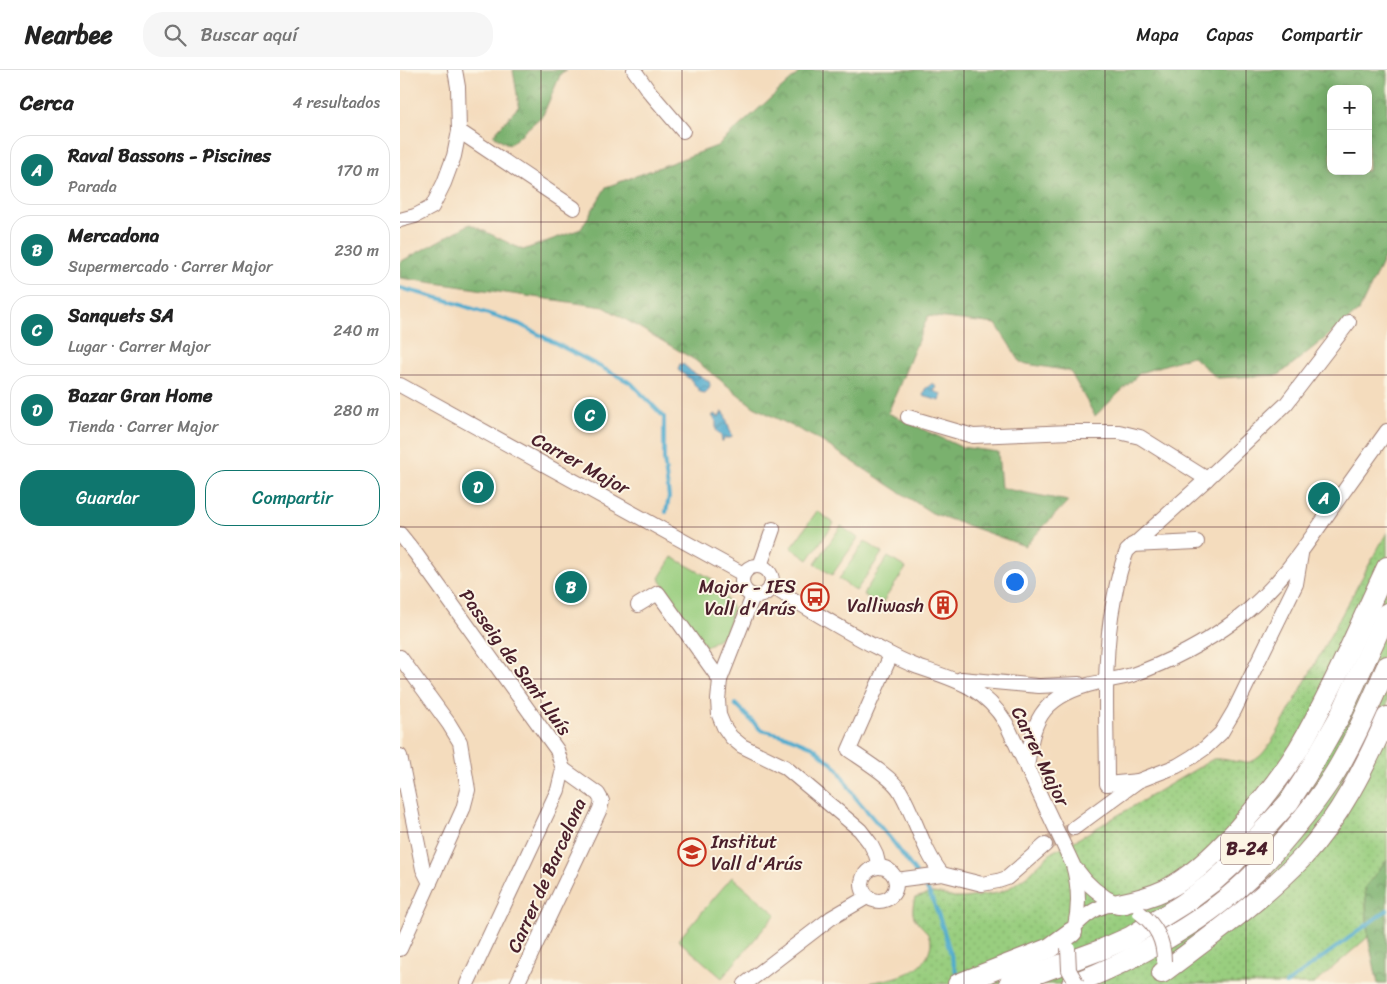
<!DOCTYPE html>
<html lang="es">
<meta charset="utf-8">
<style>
body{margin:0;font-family:Sriracha,sans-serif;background:#f6f6f6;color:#222}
.controls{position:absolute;right:15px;top:15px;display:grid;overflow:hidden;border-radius:10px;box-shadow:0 2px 12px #0003}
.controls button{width:45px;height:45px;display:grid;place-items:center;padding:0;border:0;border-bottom:1px solid #e0e0e0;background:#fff;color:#222;font:25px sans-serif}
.you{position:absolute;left:614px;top:511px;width:18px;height:18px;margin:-12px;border:4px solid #fff;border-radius:50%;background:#1a73e8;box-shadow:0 0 0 8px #1a73e833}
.badge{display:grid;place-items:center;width:32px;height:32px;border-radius:50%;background:#0f766e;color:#fff;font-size:16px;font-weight:700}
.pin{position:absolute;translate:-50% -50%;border:2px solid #fff;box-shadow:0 1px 5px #0006}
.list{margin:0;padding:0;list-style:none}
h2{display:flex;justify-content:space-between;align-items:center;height:65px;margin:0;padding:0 20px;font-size:21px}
h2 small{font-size:16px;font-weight:400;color:#767676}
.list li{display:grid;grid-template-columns:32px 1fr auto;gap:15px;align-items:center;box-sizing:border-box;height:70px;margin:0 10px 10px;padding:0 10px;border:1px solid #e0e0e0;border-radius:20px}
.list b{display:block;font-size:19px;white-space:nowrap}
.list p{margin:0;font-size:16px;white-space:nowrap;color:#767676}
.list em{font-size:16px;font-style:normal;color:#767676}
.actions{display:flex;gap:10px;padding:15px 20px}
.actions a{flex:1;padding:11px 0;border:1px solid #0f766e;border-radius:20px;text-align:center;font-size:18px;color:#0f766e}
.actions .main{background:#0f766e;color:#fff}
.icon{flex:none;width:28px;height:28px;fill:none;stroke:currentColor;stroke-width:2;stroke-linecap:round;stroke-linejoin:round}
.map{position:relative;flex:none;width:987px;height:914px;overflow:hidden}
header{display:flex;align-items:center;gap:30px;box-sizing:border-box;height:70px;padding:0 25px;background:#fff;border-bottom:1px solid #e0e0e0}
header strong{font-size:24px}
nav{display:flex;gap:28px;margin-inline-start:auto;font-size:18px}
.search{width:350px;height:45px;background:#f6f6f6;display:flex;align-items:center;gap:12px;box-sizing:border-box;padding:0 18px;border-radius:20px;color:#767676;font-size:19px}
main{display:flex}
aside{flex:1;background:#fff}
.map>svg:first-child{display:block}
.grass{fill:url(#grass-dots);stroke:#727655}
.forest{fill:url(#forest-crowns);stroke:#62684c;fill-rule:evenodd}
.pitch{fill:#99ce7f;stroke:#727655}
.water{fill:url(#water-waves);stroke:#4d657c}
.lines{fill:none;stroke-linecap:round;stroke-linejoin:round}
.stream{stroke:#50abce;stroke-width:4}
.minor-tunnel{stroke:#d2b6a0;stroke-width:14;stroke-dasharray:14 7;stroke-linecap:butt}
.minor-casing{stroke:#9f7e74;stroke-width:16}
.highway-casing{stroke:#9f7e74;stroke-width:22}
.minor{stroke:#fff;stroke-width:14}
.highway{stroke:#fff;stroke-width:20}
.minor-bridge-casing{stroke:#9f7e74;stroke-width:16;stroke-linecap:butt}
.minor-bridge{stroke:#fff;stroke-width:14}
.grid{fill:none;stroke:#4a1f2b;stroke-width:1;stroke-opacity:0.55}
.labels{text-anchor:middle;stroke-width:4;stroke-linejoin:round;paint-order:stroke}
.shield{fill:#fcf5e5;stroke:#7f5f63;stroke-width:1}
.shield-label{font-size:18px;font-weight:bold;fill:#4a1f2b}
.street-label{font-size:19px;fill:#4a1f2b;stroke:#fcf5e5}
.poi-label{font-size:19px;fill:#4a1f2b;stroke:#fcf5e5;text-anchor:end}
</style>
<header>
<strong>Nearbee</strong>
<div class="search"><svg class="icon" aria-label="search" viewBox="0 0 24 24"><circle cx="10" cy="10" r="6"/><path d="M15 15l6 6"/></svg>Buscar aquí</div>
<nav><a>Mapa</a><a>Capas</a><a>Compartir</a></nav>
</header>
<main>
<aside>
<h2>Cerca<small>4 resultados</small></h2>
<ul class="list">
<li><span class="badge">A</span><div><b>Raval Bassons - Piscines</b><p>Parada</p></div><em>170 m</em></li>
<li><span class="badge">B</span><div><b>Mercadona</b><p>Supermercado · Carrer Major</p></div><em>230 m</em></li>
<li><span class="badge">C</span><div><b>Sanquets SA</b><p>Lugar · Carrer Major</p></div><em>240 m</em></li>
<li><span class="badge">D</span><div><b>Bazar Gran Home</b><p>Tienda · Carrer Major</p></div><em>280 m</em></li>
</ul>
<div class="actions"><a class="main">Guardar</a><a>Compartir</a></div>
</aside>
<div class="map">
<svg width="987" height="914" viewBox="0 0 987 914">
<defs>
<pattern id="grass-dots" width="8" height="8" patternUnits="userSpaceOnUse" patternTransform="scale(1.25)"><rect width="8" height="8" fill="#99ce7f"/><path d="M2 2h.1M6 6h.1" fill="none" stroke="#85b06e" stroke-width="1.8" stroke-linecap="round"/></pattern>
<pattern id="forest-crowns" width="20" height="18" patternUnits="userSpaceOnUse" patternTransform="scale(1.25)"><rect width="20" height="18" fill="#7ab16e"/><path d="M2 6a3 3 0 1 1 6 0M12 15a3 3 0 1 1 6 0" fill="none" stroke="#668f5b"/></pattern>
<pattern id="water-waves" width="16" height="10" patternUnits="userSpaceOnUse" patternTransform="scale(1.25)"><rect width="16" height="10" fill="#50abce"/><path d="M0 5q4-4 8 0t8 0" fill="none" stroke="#448ba7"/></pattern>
</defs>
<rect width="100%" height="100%" fill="#fcf5e5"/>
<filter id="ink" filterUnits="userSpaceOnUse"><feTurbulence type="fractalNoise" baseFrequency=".02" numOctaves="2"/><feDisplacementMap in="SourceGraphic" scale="10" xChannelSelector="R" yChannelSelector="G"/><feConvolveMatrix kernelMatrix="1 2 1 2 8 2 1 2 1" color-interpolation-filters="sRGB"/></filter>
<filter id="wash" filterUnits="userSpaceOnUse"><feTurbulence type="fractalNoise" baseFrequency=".0096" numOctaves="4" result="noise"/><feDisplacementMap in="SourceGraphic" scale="20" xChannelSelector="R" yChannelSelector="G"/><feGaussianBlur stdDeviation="1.12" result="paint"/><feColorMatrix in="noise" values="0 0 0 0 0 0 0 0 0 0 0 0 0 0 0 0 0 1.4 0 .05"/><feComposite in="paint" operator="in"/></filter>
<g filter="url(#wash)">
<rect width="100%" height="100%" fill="#f4dcbd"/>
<path class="grass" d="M987 462V790L965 817 968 867 914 914H464C486 909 518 907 528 884 530 879 532 873 530 869 523 850 507 855 515 828L532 823 540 824 554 828H565L598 823 608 819 629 804 652 782 676 770 813 689C823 688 830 691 840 692 859 696 868 676 877 663Z"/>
<g class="forest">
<path d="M113 0H167L161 3 143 45 109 75 93 65 119 36Z"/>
<path d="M402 0H987V182L959 241 879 305 817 308 792 286 740 303 695 346 670 301 621 293 596 254 528 246 488 343 561 377 598 382 601 418 668 431 625 476 532 443 418 369 354 337 295 290 204 237 0 208V192L70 154 123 180 181 159 206 117 317 76ZM931 19H968V101H931Z"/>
<path d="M987 790V914H978L968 867 965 817Z"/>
</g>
<g class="pitch">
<path d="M417 441 434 453 408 490 391 478Z"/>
<path d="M441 456 458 468 432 505 415 494Z"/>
<path d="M465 471 482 483 456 521 439 509Z"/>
<path d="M272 487 312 509 333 538 326 563 306 577 259 508Z"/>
<path d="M488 487 506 498 480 536 463 524Z"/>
<path d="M332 807 376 844 322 908 278 870Z"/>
</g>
<g class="water">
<path d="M280 294H283L292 302 309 311 310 315 309 319 305 323 300 322 292 311 278 300Z"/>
<path d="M533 313 537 318 534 320 535 322 542 324 540 331 523 326 525 319Z"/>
<path d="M322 342H324L332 366 331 368H325L322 372 321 366 316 360V351L312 346 314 344 319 347Z"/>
</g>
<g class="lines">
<g class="stream">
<path d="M0 218 46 230 119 254 231 313 264 347V389L269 427 266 442"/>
<path d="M335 634 361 660 386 666 413 677 438 699 455 727 494 773 516 803"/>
<path d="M522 811C540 837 547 876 558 907"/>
<path d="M886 914 987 840"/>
</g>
</g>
</g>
<g filter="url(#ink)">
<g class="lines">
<path class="minor-tunnel" d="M645 775 674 758"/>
<g class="minor-casing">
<g id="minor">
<path d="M234 0 248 20 283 61"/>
<path d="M59 61 174 138"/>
<path d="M0 150 15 146 32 137 44 113 54 86 59 61 58 17 55 0"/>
<path d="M0 315 343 504"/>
<path d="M508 347 573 366 671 362H719L740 367 807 409"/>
<path d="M0 464 16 484 157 680 163 699 158 720 67 914"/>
<path d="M732 475 797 472"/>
<circle cx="357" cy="511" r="15"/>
<path d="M360 496 373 459"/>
<path d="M371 516C407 538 442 560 480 579 493 586 505 592 518 597 556 610 584 617 606 653L673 795C679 816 680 834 675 856"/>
<path d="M353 526 320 610 318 630 319 645 324 657 331 667 342 676 385 697 460 760 470 773 476 785 479 797"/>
<path d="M238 535 258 523 320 610"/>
<path d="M491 585 449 680C462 689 492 707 500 721 516 748 522 779 542 804"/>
<path d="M0 587 49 654 60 672 68 720 63 739 0 879"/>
<path d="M561 609 639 616 679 614"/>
<path d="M0 686 23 799 30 813"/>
<path d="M627 699C632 652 640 629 688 615 703 611 718 609 732 605 769 592 805 573 836 550 877 519 905 477 934 435 952 410 969 386 987 361"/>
<path d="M738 711 707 714C707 652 702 590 714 529 717 512 720 497 727 481L807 409 886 334 949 252"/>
<path d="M674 758 738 711 777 696 792 687 805 678 821 663 834 641 896 514 901 484"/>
<circle cx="479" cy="814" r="17"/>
<path d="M677 800C688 816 700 826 718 834"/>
<path d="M496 810 542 804 582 814 598 811 607 808 645 775"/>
<path d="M675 856C689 842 705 830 726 836"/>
<path d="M117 914 200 739 202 731 198 724 163 699"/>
<path d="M345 914 431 848 467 827"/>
</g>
</g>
<g class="highway-casing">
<g id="highway">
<path d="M718 834C734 831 750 827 765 820 791 807 815 784 835 762 858 736 881 708 899 678 932 621 959 556 987 497"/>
<path d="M762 903C811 866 861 831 903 787 940 747 965 697 987 647"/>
<path d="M558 914 650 878 672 862"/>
<path d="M609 914 703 879 730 867 783 834 814 811 832 795 889 732 906 706 941 644 987 543"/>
<path d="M672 914C730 892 799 855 844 813 867 792 886 769 905 745 919 727 933 708 943 689 960 659 973 627 987 596"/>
</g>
</g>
<use href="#minor" class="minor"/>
<use href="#highway" class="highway"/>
<g class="minor-bridge-casing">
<g id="minor-bridge">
<path d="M740 843C757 856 764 871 764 891"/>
<path d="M668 878 669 900 677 914"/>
</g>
</g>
<use href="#minor-bridge" class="minor-bridge"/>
</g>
</g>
<path class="grid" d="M141 0V914M282 0V914M423 0V914M564 0V914M705 0V914M846 0V914M0 152H987M0 305H987M0 457H987M0 609H987M0 762H987"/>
<defs>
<g id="bus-ring" transform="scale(1.4375)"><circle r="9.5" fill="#fcf5e5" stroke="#c8321e" stroke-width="1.5"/><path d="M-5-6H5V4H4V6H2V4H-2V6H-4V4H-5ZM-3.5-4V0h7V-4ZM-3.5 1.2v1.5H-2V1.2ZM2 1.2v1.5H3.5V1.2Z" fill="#c8321e"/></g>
<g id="building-ring" transform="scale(1.4375)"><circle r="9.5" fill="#fcf5e5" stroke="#c8321e" stroke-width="1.5"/><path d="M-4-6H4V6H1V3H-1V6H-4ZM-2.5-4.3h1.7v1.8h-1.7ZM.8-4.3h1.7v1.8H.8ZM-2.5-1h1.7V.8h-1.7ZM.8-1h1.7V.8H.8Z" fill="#c8321e"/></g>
<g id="school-ring" transform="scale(1.4375)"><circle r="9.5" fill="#fcf5e5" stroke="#c8321e" stroke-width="1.5"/><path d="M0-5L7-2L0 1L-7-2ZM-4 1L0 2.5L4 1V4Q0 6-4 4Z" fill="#c8321e"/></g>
</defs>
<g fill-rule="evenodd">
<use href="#bus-ring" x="415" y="527"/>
<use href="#building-ring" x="543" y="535"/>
<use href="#school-ring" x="292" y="782"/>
</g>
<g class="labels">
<rect class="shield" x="821" y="763.5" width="52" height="31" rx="4"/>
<g class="shield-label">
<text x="847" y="785">B-24</text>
</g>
<g class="street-label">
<text transform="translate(181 393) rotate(29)" y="7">Carrer Major</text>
<text transform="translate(116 592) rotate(54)" y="7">Passeig de Sant Lluís</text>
<text transform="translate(641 686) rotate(64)" y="7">Carrer Major</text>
<text transform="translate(146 805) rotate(-66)" y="7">Carrer de Barcelona</text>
</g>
<g class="poi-label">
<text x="396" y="523">Major - IES<tspan x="396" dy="22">Vall d'Arús</tspan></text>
<text x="524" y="542">Valliwash</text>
<text x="311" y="778" text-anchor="start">Institut<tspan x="311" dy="22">Vall d'Arús</tspan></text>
</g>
</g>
</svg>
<div class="controls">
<button>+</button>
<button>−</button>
</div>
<div class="you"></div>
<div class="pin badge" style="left:924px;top:428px">A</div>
<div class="pin badge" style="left:171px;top:517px">B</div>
<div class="pin badge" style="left:190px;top:345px">C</div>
<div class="pin badge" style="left:78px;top:417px">D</div>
</div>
</main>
